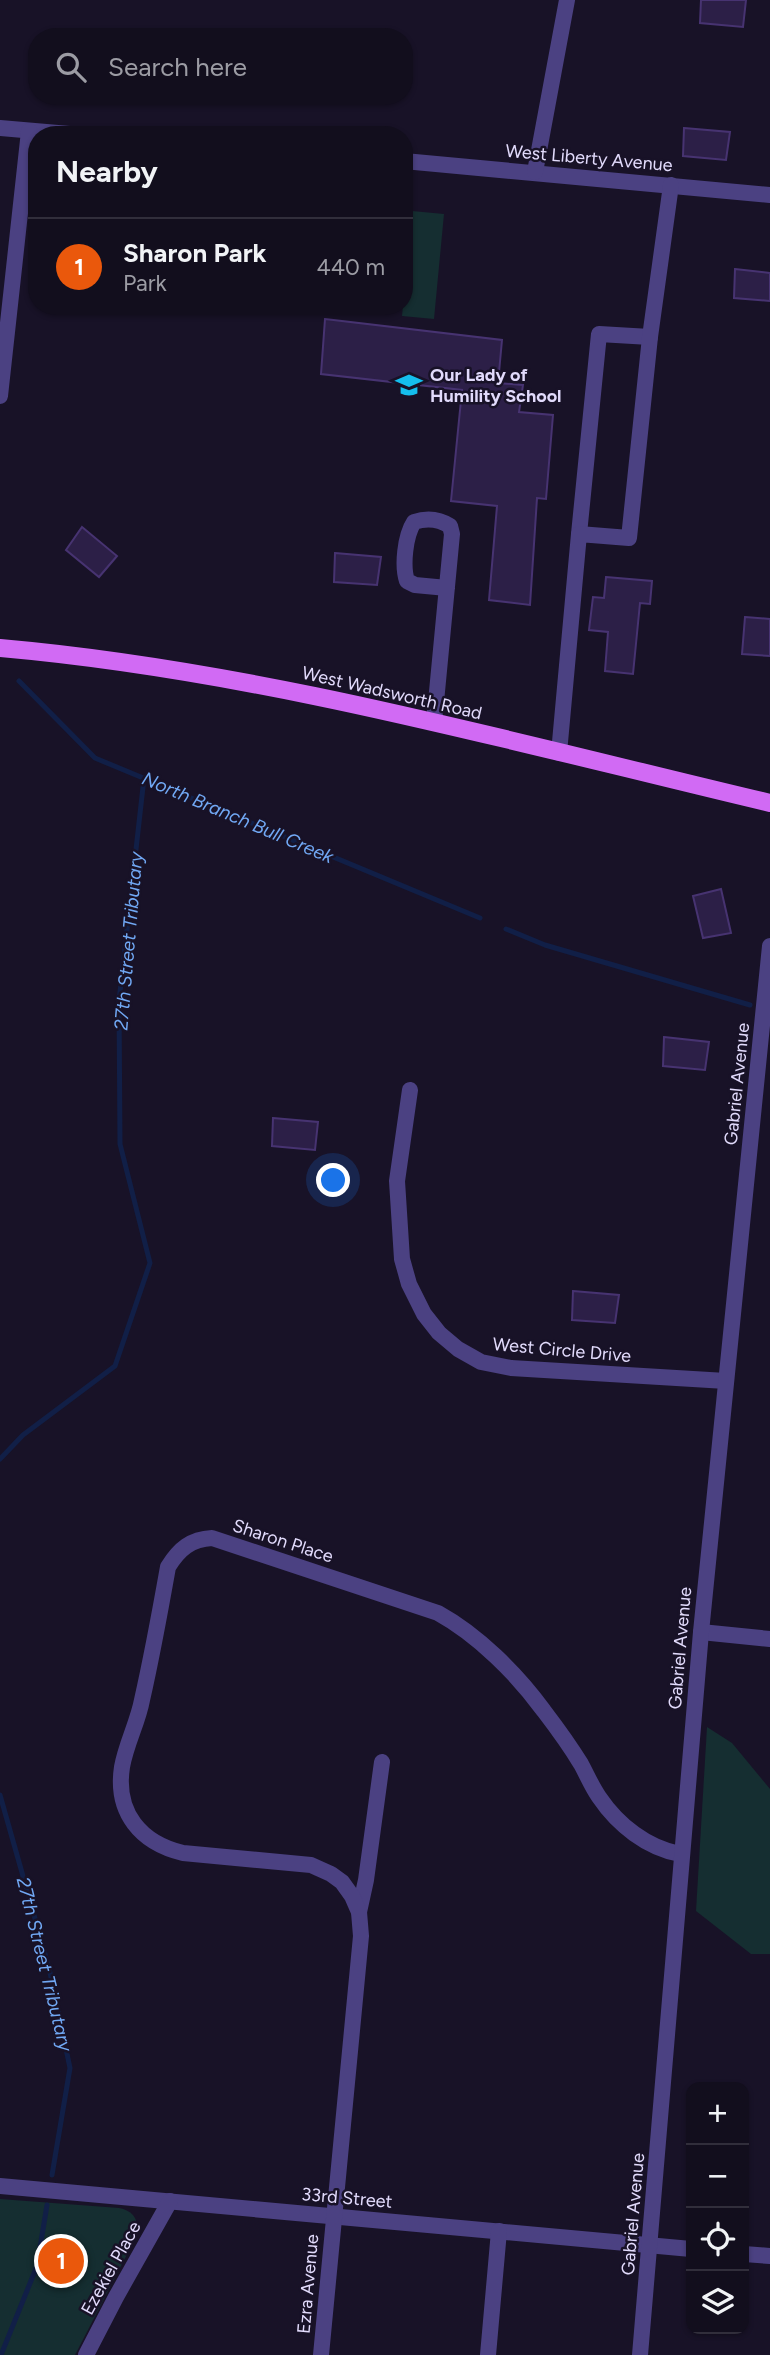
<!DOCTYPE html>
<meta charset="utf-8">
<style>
body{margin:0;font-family:Figtree,sans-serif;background:#1f1c2a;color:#f1f3f6}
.controls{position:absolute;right:21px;bottom:21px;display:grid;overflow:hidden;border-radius:14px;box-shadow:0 2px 5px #0004}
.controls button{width:63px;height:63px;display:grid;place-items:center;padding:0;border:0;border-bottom:2px solid #312e3b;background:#120e1d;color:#f1f3f6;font:35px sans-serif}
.you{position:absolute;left:334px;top:1181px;width:24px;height:24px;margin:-18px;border:5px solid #fff;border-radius:50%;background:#1a73e8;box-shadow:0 0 0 10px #1a73e833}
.badge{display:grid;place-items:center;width:46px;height:46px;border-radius:50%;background:#ea580c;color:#fff;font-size:23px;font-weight:700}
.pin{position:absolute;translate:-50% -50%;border:4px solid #fff;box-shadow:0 2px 7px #0006}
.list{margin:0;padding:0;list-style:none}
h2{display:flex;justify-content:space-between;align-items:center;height:91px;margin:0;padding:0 28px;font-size:30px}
h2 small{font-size:23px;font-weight:400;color:#9c9ca4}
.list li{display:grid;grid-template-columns:46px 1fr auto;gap:21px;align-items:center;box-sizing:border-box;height:98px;padding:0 28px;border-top:2px solid #312e3b}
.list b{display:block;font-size:26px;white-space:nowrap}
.list p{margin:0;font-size:23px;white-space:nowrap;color:#9c9ca4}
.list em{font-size:23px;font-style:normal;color:#9c9ca4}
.icon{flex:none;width:38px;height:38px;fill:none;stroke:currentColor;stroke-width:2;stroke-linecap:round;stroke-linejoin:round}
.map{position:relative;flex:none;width:770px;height:2355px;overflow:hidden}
.search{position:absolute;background:#120e1d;box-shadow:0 2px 5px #0004;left:28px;top:28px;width:385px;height:77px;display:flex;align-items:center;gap:18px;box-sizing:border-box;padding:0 24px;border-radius:28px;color:#9c9ca4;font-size:26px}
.panel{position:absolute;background:#120e1d;box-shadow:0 2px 5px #0004;left:28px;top:126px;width:385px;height:189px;border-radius:28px}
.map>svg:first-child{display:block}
.green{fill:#152e31}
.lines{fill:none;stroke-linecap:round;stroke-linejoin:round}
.stream{stroke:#111f47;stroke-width:5}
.building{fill:#2c1f47;stroke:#473371;stroke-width:2}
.minor{stroke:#4b4182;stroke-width:16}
.major{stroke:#d16af4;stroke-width:18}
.labels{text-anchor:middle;stroke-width:5;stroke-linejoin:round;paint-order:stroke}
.street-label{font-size:18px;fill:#e2dbfc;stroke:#181227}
.poi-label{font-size:18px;font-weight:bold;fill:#e2dbfc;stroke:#181227;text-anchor:start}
.water-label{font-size:19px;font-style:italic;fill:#71a8f4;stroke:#181227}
</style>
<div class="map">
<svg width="770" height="2355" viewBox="0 0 770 2355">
<rect width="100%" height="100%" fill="#181227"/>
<g class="green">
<path d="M412 211 444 214 434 319 402 316Z"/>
<path d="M707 1727 732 1743 770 1789V1954H751L696 1911Z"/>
<path d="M0 2199 119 2208C135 2211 140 2222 136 2237L75 2355H0Z"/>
</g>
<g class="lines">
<g class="stream">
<path d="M19 681 95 758 480 918"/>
<path d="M506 929 545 945 750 1005"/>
<path d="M0 1459 23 1435 115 1366 150 1263 120 1144 119 1001 144 778"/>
<path d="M0 1795 49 1968 70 2068 52 2175"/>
<path d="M1 2355 37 2266 47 2205"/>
</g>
</g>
<g class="building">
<path d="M701 0H746L743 27 700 23Z"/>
<path d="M684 128 730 132 726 160 683 156Z"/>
<path d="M735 269 770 273V301L734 298Z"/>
<path d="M325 319 502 340 498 383 523 385 519 412 553 415 546 499 537 498 530 605 489 600 497 506 451 501 462 390 321 374Z"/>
<path d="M82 527 117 556 99 577 66 550Z"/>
<path d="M335 553 381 557 377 585 334 582Z"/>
<path d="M606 577 652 581 650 604 640 603 633 674 605 671 608 632 589 630 593 597 604 598Z"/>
<path d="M745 617 770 619V656L742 654Z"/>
<path d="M721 889 731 933 703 938 693 896Z"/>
<path d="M664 1037 709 1042 705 1070 663 1066Z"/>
<path d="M273 1118 318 1122 315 1150 272 1146Z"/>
<path d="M573 1291 619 1295 615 1323 572 1320Z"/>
</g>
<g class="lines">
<g class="minor">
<path d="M0 128 81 135"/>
<path d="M404 161 770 195"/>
<path d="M535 172 567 0"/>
<path d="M0 396 29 131"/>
<path d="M579 534 599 334 650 337"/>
<path d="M434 723 452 534 450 526C439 519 426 518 414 522 405 536 402 566 407 581L415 585 447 588"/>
<path d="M559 753 579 534 629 538 650 337 671 185"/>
<path d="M410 1090 397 1181 402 1259 409 1284 424 1314 439 1333 458 1349 481 1362 511 1368 726 1381"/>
<path d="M701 1632 770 1639"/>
<path d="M359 1912 366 1880 382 1762"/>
<path d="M0 2186 691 2249"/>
<path d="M744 2254 770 2256"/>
<path d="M86 2355 116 2297 170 2201"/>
<path d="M321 2355 361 1936 359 1912 352 1896 342 1882 331 1874 311 1865 183 1853C141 1843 115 1813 122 1767 126 1744 138 1722 142 1700 152 1656 160 1612 168 1567 179 1549 191 1539 212 1538L438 1613C478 1635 517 1674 544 1711 557 1728 570 1746 581 1764 587 1775 592 1787 599 1797 618 1825 647 1848 680 1854"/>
<path d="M488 2355 499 2231"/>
<path d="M640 2355 701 1632 770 946"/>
</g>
<path class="major" d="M0 648C261 671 516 743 770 803"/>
</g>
<defs>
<g id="school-bare" transform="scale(2.1)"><path d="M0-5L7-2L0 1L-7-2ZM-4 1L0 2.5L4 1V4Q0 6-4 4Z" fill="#15beed" stroke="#181227" stroke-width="2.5" paint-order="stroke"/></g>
</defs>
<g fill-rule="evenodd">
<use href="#school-bare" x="409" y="385"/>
</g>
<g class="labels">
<g class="street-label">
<text transform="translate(589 158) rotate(5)" y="6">West Liberty Avenue</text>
<text transform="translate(392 693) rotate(13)" y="6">West Wadsworth Road</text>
<text transform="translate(737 1084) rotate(-84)" y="6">Gabriel Avenue</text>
<text transform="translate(562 1350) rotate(5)" y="6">West Circle Drive</text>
<text transform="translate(283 1541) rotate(18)" y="6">Sharon Place</text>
<text transform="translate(680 1648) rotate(-85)" y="6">Gabriel Avenue</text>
<text transform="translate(347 2198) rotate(5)" y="6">33rd Street</text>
<text transform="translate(633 2214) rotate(-85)" y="6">Gabriel Avenue</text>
<text transform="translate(111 2268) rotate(-61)" y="6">Ezekiel Place</text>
<text transform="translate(308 2284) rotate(-85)" y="6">Ezra Avenue</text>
</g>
<g class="poi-label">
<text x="430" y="381">Our Lady of<tspan x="430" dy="21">Humility School</tspan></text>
</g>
<g class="water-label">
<text transform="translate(238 817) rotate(23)" y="7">North Branch Bull Creek</text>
<text transform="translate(128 941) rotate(-85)" y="7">27th Street Tributary</text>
<text transform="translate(45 1964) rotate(76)" y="7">27th Street Tributary</text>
</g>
</g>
</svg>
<div class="controls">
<button>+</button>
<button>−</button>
<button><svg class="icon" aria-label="locate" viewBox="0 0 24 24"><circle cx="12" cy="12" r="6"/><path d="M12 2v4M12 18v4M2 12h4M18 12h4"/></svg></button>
<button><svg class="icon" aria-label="layers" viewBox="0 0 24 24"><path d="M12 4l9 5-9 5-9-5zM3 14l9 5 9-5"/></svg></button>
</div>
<div class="you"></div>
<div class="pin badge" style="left:61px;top:2261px">1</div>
<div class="search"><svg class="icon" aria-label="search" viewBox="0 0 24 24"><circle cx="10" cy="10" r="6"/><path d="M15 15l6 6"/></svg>Search here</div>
<section class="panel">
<h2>Nearby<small></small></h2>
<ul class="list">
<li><span class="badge">1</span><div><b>Sharon Park</b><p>Park</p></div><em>440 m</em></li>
</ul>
</section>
</div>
